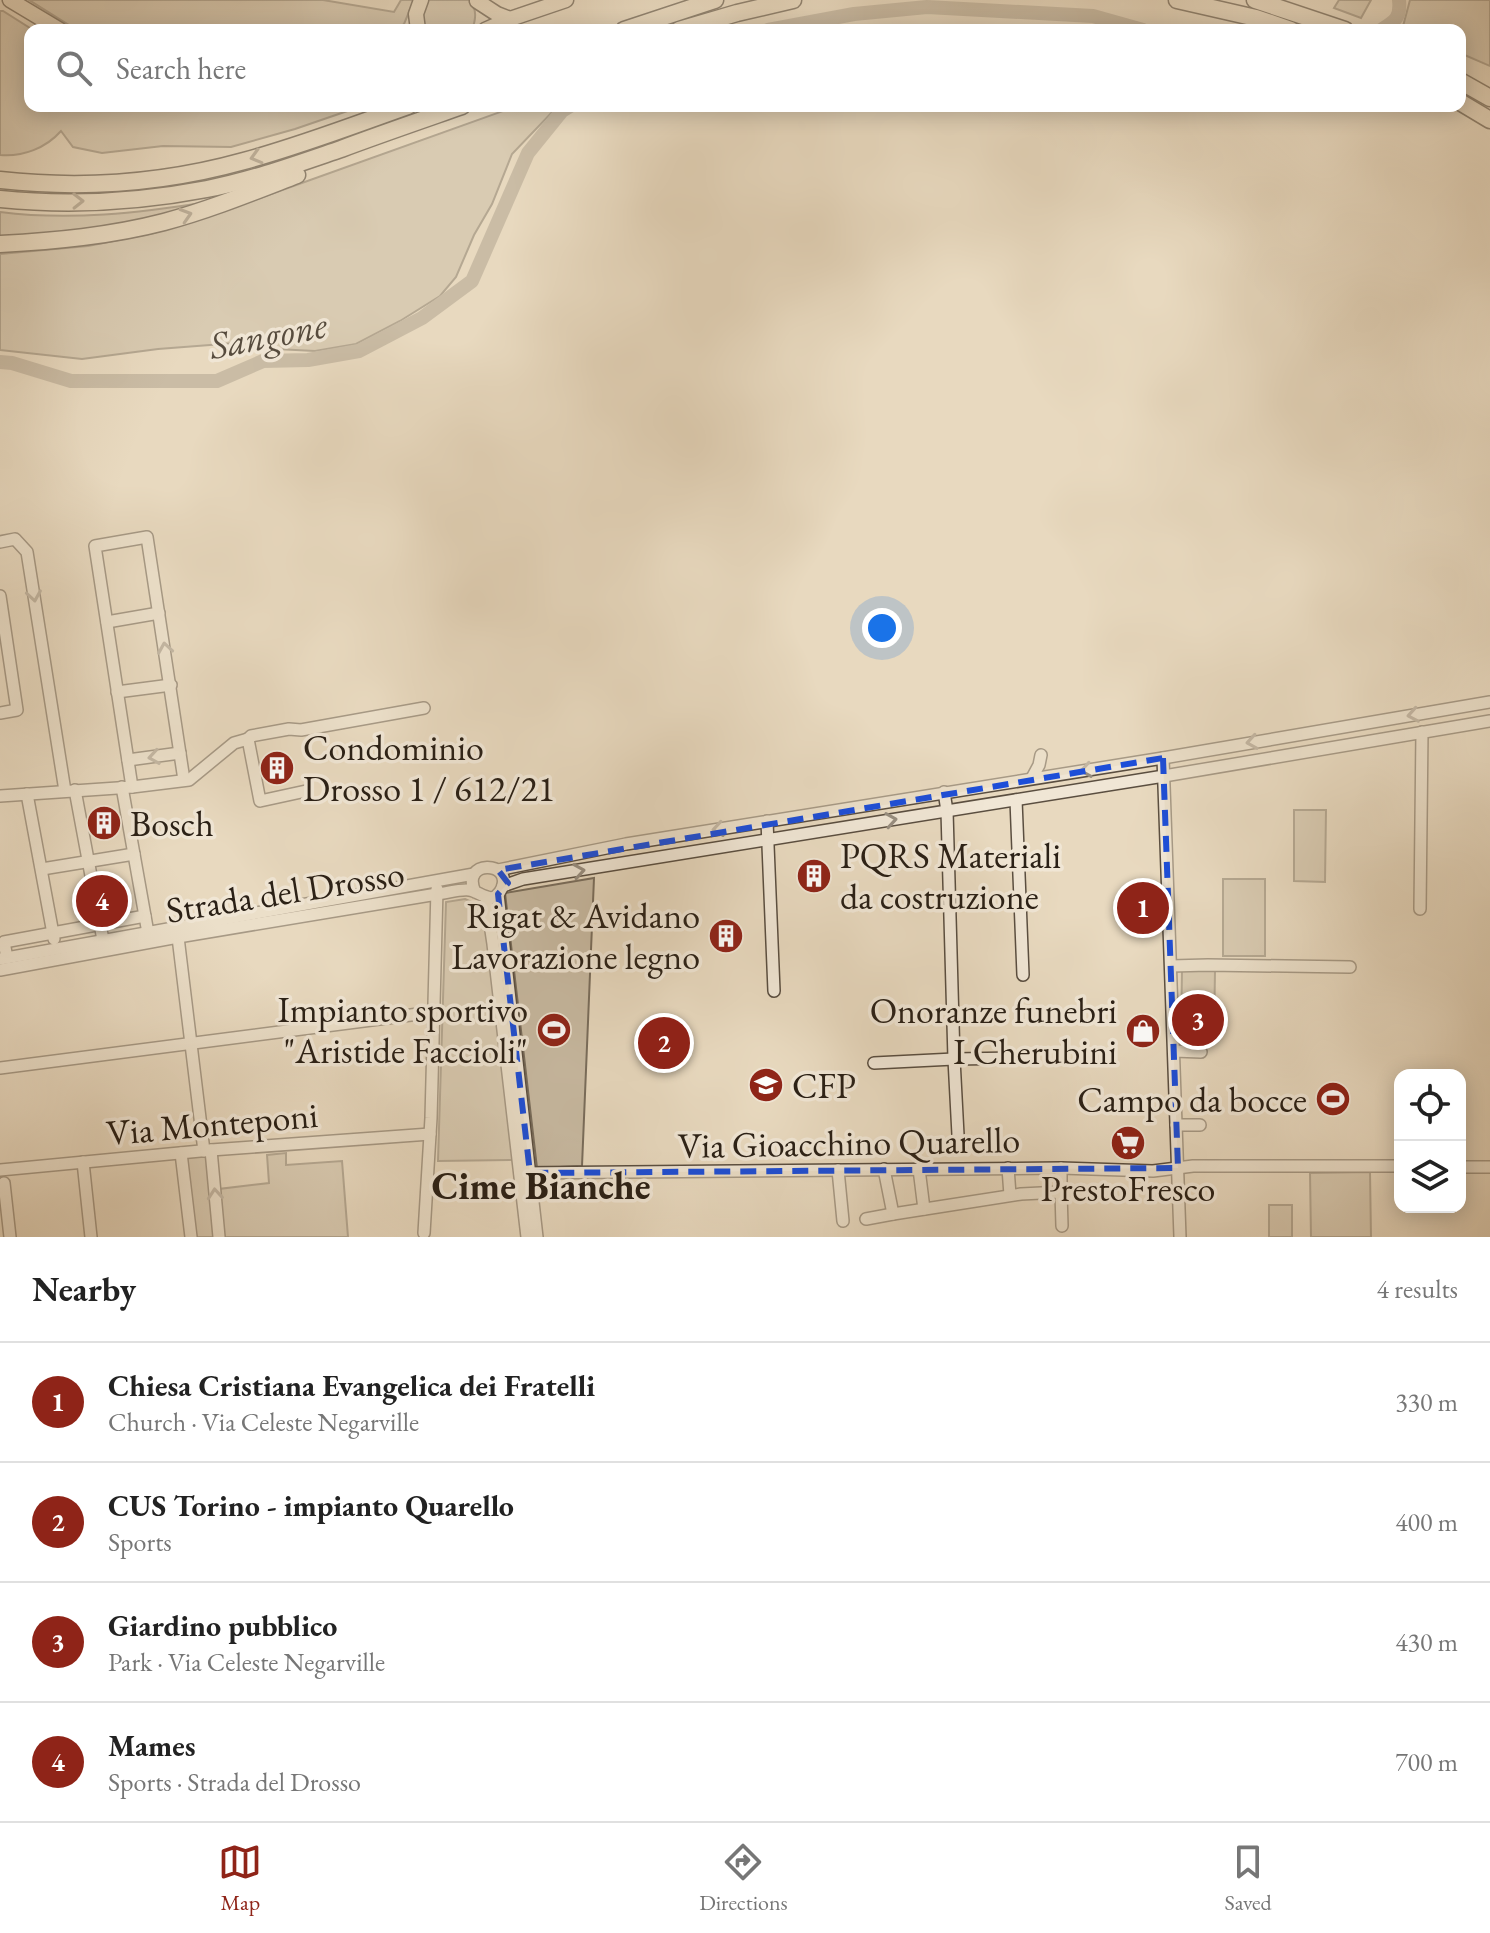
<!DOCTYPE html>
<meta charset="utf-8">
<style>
body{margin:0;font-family:"EB Garamond",serif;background:#f2f2f2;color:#222}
.controls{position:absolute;right:24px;bottom:24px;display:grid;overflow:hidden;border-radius:16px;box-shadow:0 4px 20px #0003}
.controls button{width:72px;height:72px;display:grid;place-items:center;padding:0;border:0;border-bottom:2px solid #e0e0e0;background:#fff;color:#222;font:40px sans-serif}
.you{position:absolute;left:882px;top:628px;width:28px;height:28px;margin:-20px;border:6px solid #fff;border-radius:50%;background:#1a73e8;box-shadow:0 0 0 12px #1a73e833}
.badge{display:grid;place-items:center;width:52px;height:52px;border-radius:50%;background:#8f2418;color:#fff;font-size:26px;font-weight:700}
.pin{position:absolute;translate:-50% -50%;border:4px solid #fff;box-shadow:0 2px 8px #0006}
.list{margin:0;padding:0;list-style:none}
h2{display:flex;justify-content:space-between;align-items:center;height:104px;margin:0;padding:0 32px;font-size:34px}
h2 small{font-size:26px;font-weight:400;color:#767676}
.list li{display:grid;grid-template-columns:52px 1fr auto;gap:24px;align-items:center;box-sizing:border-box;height:120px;padding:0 32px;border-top:2px solid #e0e0e0}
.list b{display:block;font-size:30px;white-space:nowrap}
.list p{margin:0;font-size:26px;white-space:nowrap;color:#767676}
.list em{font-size:26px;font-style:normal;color:#767676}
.icon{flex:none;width:44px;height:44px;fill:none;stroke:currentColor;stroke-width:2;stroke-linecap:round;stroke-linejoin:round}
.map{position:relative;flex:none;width:1490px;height:1237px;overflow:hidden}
.search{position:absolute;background:#fff;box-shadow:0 4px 20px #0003;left:24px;right:24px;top:24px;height:88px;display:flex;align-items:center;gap:20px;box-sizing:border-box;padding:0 28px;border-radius:16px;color:#767676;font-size:30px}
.sheet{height:584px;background:#fff}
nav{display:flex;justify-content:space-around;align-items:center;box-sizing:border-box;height:112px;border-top:2px solid #e0e0e0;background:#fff;font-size:22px;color:#767676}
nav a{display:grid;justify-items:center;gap:4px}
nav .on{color:#8f2418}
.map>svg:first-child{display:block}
.green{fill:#c8baa2;stroke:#796d5c;stroke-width:2}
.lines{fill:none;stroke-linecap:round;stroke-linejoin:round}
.river{stroke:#a79a86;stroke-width:14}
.minor-casing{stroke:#5a4e40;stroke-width:14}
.major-casing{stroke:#2a2016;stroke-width:17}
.highway-casing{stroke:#2a2016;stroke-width:19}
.minor{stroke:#f0e6d5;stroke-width:11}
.major{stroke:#e8d9bf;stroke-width:14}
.highway{stroke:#e8d9bf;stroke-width:16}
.oneway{stroke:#897c6a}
.oneway2{stroke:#978d7f}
.marked{fill:none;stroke:#1d4ed8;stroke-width:6;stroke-dasharray:16 10;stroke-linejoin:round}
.labels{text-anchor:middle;stroke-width:7;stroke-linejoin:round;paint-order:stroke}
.poi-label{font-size:36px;fill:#2a2016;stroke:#f0e6d5;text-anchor:start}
.street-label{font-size:36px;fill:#2a2016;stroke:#f0e6d5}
.water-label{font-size:38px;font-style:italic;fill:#564b3d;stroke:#f0e6d5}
.neighbourhood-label{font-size:38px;font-weight:bold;fill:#2a2016;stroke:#f0e6d5}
</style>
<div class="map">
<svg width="1490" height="1237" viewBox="0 0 1490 1237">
<rect width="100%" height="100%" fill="#e8d9bf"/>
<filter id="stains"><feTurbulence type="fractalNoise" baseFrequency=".0025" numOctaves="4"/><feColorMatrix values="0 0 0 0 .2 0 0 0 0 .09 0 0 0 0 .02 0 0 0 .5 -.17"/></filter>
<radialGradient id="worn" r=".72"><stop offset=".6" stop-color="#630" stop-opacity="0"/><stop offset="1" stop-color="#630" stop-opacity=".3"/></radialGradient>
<g class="green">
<path d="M29 0H323L394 12 401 0H414L404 24 394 30H77Z"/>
<path d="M427 0H470C477 10 476 19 472 30H426C420 21 422 9 427 0Z"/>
<path d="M1339 0H1371L1361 18 1334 8Z"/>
<path d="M1410 0H1490V66L1460 53V30H1402Z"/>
<path d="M0 11H3L33 30H30V106H362L295 129 231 147 163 146 102 153 73 147 61 131C46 148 23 157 0 155Z"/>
<path d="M517 106H558L512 154 492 204 474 235 456 277 440 296 400 321 356 344 315 351 276 349 249 342 158 349 82 359 0 350V254L88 246 154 233 207 217Z"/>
<path d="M208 202 111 229 0 240V212C70 221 139 213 208 202Z"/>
<path d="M1294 810H1326L1325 882 1294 881Z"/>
<path d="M594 878 582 1166 537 1168 505 893Z"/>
<rect x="1223" y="879" width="42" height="77"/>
<path d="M465 899C474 902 481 908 484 917L497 1013 513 1160 438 1161 446 902Z"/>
<path d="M1182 970H1215L1214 1038 1181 1037Z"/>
<path d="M286 1153V1165L342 1161 348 1237H223L219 1189 269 1183 267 1155Z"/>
<path d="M208 1156 216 1237H192L183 1158Z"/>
<path d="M1370 1172 1371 1237H1311L1310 1173Z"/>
<rect x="1269" y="1205" width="23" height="32"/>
</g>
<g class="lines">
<g class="river">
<path d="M768 30 854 14 927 7 1093 16 1143 30"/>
<path d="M1381 30C1395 21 1401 18 1399 0"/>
<path d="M0 362 12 363 71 381H217L263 361 308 360 359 351 422 318 472 281 528 153 562 111 570 106"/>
</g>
<g class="minor-casing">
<g id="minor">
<path d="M0 542 15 539 27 552 65 791"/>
<path d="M0 596 17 710 0 713"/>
<path d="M107 622 159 613"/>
<path d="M117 692 171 685"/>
<path d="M248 739 251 736 289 729 301 730 424 708"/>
<path d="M1163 758 1180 1237"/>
<path d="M128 760 180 753"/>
<path d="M1032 778 1039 765 1041 755"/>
<path d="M122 787 148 933"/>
<path d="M132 787 95 546 147 537 184 780"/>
<path d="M75 790 103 940"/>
<path d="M944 792 947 811 954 1059 958 1135"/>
<path d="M27 794 54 939"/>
<path d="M0 796 132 787 189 780 234 743 248 739 260 801 306 791"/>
<path d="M1016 800 1023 975"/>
<path d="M767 821 774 991"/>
<path d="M42 869 134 854"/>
<path d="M498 870 626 844 1163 758 1490 702"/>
<path d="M503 886 523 879 1164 776 1490 721"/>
<path d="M498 894 537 1237"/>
<path d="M486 897 493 944 527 1237"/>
<path d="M1420 909 1422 732"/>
<path d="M177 929 204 1151"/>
<path d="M7 958 4 942 145 916"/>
<path d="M0 959 474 874"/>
<path d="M1171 966 1208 965 1350 967"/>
<path d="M0 970 178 937 437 894C447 893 459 889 469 890 480 891 493 908 502 888 513 861 460 859 475 892"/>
<path d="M1174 1051 1201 1052"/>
<path d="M874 1063 954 1059 1026 1058"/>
<path d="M0 1068 434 1012"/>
<path d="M1176 1125H1200"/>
<path d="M211 1150 219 1237"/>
<path d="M181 1153 191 1237"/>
<path d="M83 1162 91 1237"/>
<path d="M1460 1167H1490"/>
<path d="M1008 1168 1010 1195"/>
<path d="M884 1169 893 1214 1021 1194 1061 1192V1168"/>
<path d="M919 1169 924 1209"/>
<path d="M0 1170 211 1150 430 1134"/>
<path d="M838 1170 843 1221"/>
<path d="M520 1173 1061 1168 1153 1171 1193 1166H1400"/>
<path d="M4 1183 10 1237"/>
<path d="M1061 1192 1062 1226"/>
<path d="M866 1219 893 1214"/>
<path d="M424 1233 431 1118 437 889"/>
</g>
</g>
<g class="major-casing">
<g id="major">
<path d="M10 0 60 30"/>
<path d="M477 1 497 14 510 19"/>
<path d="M418 30 416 14 421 0"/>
<path d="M485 30 510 19 566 0"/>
</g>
</g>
<g class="highway-casing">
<g id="highway">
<path d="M1177 0 1256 18 1291 30"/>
<path d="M1255 0 1345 30"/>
<path d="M624 30 715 0"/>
<path d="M679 30 737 13 793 0"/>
<path d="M1460 81 1490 98"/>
<path d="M1460 102 1490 120"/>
<path d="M0 180C81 189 165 183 244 161 300 146 354 125 408 106"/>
<path d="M0 199C68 206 139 202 207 189 253 180 297 164 341 149 381 134 422 120 462 106"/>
<path d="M0 244C55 241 110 236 164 222 209 210 253 192 297 175"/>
</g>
</g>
<use href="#minor" class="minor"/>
<use href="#major" class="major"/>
<use href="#highway" class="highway"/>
</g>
<defs><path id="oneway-chevron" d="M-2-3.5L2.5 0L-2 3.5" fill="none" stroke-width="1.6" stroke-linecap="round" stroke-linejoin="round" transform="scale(2)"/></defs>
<g class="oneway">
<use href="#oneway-chevron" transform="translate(256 157) rotate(164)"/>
<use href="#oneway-chevron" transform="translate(78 201) rotate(-1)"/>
<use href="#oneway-chevron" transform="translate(186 215) rotate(-17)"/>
</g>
<g class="oneway2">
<use href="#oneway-chevron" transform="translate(34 596) rotate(81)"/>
<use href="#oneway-chevron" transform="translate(165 648) rotate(-99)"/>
<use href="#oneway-chevron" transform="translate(1413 715) rotate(170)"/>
<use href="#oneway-chevron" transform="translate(1252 742) rotate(171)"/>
<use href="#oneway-chevron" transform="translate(154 757) rotate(171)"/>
<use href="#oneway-chevron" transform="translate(1086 770) rotate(171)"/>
<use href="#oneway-chevron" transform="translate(891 820) rotate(-9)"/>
<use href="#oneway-chevron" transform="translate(718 829) rotate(171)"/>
<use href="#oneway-chevron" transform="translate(579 871) rotate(-9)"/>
<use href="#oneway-chevron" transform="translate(215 1194) rotate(-95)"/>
</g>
<path d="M0 0H1490V1237H0ZM1163 758 1178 1168 530 1173 498 894 508 883 498 870Z" fill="#e8d9bf" fill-opacity=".55" fill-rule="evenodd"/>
<path class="marked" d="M1163 758 1178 1168 530 1173 498 894 508 883 498 870Z"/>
<defs>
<g id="building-disc" transform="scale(1.8)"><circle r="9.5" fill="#8f2418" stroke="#f0e6d5"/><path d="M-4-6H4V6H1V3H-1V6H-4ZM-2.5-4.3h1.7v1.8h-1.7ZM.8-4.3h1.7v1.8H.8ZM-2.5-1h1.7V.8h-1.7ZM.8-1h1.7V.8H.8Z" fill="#fff"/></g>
<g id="stadium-disc" transform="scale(1.8)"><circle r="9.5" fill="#8f2418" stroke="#f0e6d5"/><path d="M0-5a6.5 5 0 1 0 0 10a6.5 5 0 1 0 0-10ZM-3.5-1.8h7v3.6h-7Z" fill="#fff"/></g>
<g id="shop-disc" transform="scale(1.8)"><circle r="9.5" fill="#8f2418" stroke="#f0e6d5"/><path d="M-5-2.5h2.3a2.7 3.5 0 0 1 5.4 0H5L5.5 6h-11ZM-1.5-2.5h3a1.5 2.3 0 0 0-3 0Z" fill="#fff"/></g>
<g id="school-disc" transform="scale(1.8)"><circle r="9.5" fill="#8f2418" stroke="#f0e6d5"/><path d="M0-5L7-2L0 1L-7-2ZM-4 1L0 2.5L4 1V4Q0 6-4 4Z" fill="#fff"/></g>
<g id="supermarket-disc" transform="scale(1.8)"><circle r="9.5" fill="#8f2418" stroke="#f0e6d5"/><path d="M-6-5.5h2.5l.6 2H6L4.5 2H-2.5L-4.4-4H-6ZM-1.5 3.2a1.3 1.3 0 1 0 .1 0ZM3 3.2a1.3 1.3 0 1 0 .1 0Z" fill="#fff"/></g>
</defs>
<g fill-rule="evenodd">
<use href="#building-disc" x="277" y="768"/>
<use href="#building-disc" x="104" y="823"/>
<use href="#building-disc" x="814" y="876"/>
<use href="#building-disc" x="726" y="936"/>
<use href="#stadium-disc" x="554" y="1030"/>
<use href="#shop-disc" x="1143" y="1031"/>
<use href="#school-disc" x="766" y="1085"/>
<use href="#stadium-disc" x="1333" y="1099"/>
<use href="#supermarket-disc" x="1128" y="1143"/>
</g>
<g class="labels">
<g class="poi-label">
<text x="303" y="760">Condominio<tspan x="303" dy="41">Drosso 1 / 612/21</tspan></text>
<text x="130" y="836">Bosch</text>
<text x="840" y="868">PQRS Materiali<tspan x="840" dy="41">da costruzione</tspan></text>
<text x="700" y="928" text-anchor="end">Rigat &amp; Avidano<tspan x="700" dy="41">Lavorazione legno</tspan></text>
<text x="528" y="1022" text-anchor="end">Impianto sportivo<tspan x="528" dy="41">"Aristide Faccioli"</tspan></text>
<text x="1117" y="1023" text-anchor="end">Onoranze funebri<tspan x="1117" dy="41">I Cherubini</tspan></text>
<text x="792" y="1098">CFP</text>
<text x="1307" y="1112" text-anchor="end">Campo da bocce</text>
<text x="1128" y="1201" text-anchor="middle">PrestoFresco</text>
</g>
<g class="street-label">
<text transform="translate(285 891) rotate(-9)" y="13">Strada del Drosso</text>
<text transform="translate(212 1123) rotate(-5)" y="13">Via Monteponi</text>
<text transform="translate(849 1142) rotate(-1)" y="13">Via Gioacchino Quarello</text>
</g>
<g class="water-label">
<text transform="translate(268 335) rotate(-11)" y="13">Sangone</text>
</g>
<g class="neighbourhood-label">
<text x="541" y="1199">Cime Bianche</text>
</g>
</g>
<rect width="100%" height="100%" filter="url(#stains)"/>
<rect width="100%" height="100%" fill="url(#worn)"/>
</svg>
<div class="controls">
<button><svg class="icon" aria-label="locate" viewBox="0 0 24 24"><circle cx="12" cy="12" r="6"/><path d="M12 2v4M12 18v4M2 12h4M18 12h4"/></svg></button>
<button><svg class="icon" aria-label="layers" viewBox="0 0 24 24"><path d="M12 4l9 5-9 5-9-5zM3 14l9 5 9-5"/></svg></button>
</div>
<div class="you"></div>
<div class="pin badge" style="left:1143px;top:908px">1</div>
<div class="pin badge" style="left:664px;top:1043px">2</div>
<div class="pin badge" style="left:1198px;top:1020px">3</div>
<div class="pin badge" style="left:102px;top:901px">4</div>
<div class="search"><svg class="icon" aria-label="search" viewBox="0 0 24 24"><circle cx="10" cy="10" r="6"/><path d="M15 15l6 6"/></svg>Search here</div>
</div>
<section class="sheet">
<h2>Nearby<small>4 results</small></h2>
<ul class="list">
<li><span class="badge">1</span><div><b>Chiesa Cristiana Evangelica dei Fratelli</b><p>Church · Via Celeste Negarville</p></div><em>330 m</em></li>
<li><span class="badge">2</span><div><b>CUS Torino - impianto Quarello</b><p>Sports</p></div><em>400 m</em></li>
<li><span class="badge">3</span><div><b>Giardino pubblico</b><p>Park · Via Celeste Negarville</p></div><em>430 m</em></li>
<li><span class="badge">4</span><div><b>Mames</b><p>Sports · Strada del Drosso</p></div><em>700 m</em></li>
</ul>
</section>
<nav>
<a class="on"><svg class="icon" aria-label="map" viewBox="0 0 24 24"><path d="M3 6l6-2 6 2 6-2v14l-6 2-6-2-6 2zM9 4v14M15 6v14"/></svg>Map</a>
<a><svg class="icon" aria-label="directions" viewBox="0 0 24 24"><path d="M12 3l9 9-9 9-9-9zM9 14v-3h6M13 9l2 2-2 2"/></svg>Directions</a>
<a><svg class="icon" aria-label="saved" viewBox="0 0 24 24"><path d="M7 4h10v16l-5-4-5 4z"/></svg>Saved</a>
</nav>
